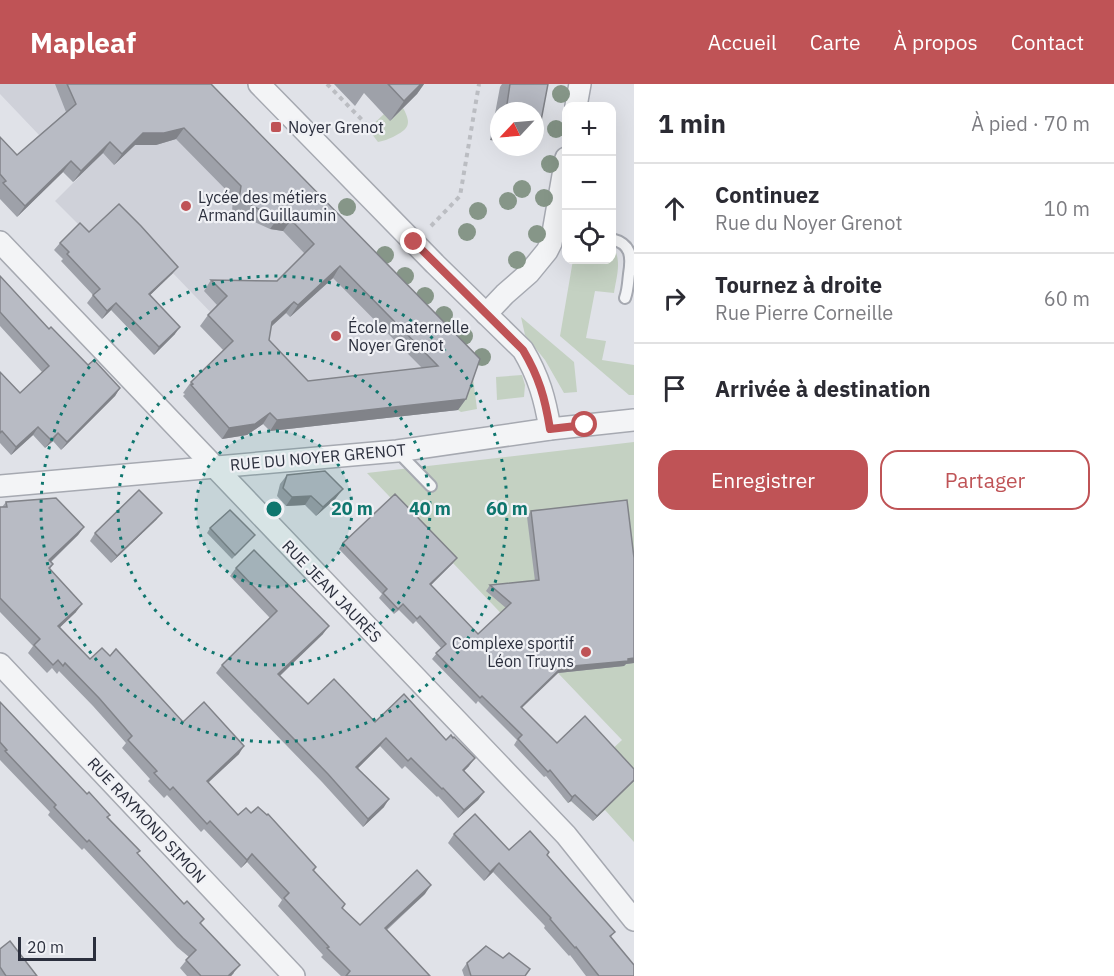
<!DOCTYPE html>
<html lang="fr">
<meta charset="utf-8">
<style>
body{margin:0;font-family:"IBM Plex Sans",sans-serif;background:#f2f2f3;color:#2b2b33}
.controls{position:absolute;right:18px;top:18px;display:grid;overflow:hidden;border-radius:12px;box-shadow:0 6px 24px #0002}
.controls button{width:54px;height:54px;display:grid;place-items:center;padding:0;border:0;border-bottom:2px solid #e1e1e2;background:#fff;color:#2b2b33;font:30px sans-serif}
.compass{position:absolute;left:490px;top:18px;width:54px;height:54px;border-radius:50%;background:#fff;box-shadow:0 6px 24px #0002;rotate:244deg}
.scale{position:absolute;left:18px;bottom:15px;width:78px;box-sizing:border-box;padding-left:6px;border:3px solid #2b2f3d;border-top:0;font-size:16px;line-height:21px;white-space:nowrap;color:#2b2f3d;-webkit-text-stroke:4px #f0f1f5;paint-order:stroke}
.stop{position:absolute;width:18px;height:18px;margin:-14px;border:4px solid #bf5356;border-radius:50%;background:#fff}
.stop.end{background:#bf5356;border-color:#fff;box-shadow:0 2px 6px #0008}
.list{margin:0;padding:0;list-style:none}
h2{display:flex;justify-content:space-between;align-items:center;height:78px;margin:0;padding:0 24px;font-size:26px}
h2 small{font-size:20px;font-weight:400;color:#7c7c81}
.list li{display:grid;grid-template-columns:39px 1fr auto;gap:18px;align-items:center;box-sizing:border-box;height:90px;padding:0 24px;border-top:2px solid #e1e1e2}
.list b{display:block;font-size:22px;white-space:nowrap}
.list p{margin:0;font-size:20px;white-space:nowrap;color:#7c7c81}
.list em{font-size:20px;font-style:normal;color:#7c7c81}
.actions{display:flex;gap:12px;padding:18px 24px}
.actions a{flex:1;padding:14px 0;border:2px solid #bf5356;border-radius:18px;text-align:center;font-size:21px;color:#bf5356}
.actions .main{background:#bf5356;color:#fff}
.icon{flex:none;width:33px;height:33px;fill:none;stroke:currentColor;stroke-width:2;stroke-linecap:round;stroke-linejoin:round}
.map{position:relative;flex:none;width:634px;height:892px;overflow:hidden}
header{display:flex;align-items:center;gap:36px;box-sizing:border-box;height:84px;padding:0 30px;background:#bf5356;color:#fff}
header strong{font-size:28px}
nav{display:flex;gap:33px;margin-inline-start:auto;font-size:21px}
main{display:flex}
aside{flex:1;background:#fff}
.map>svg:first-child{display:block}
.built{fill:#cfd1d9}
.green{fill:#c4d1c2}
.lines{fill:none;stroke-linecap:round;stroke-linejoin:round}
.lane-casing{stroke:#a6a9b1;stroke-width:14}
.street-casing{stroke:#a6a9b1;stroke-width:24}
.path{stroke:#bbbdc2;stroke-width:4;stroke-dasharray:4.5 4.5;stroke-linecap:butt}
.lane{stroke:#f3f4f6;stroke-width:10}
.street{stroke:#f3f4f6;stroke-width:21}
.tree{fill:#869688}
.wall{fill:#9ea1a9;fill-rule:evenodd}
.shaded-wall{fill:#818389}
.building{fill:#b8bbc4;stroke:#818389;stroke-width:1.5;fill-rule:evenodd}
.route{stroke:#bf5356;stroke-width:8}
.ring{fill:none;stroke:#0f766e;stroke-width:3;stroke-dasharray:3 6}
.poi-dot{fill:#bf5356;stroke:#f0f1f5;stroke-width:2}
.labels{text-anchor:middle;stroke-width:4.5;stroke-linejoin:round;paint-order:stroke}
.poi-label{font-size:16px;fill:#2b2f3d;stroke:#f0f1f5;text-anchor:start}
.street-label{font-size:16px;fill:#2b2f3d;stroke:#f0f1f5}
.centre{fill:#0f766e;stroke:#f0f1f5;stroke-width:3}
.ring-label{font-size:18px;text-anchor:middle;font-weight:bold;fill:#0f766e;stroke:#f0f1f5;stroke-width:4.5;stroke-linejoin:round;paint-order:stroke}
</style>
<header>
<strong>Mapleaf</strong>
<nav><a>Accueil</a><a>Carte</a><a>À propos</a><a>Contact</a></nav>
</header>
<main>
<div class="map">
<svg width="634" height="892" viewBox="0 0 634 892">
<rect width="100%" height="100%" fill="#e0e2e8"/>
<path class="built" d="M0 0H189L472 286 458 326 319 341 143 158 88 150 55 117 79 93 0 10Z"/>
<g class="green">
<path d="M403 24C412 40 409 45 393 53 388 55 384 57 378 58L368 45 384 30 391 36Z"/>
<path d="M612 162C623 175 616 194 614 209L595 207 586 254 606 257 602 276 634 281V311H629L560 252 573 176H612Z"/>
<path d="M521 233 574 278 577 308 564 309 545 276 525 251Z"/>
<path d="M472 286 477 325 461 328 458 326Z"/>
<path d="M522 291 525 301 524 313 497 316 496 293Z"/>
<path d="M634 358V758L605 726 593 737 571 717 568 719 562 712 622 656 367 389Z"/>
</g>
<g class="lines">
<g class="lane-casing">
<g id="lane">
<path d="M612 155C631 160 632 172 629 190 628 198 628 206 625 214"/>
<path d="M398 368 431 402"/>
</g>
</g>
<g class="street-casing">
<g id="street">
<path d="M259 0 435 180 523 266C539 293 545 315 550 345"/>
<path d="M576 22 580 0"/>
<path d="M0 158 566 751 634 836"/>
<path d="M486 230 505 210 529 189 547 167 551 159 554 143 566 74"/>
<path d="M0 402 397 367 550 345 634 336"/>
<path d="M0 580 294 892"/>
</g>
</g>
<g class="path">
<path d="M327 0 365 39"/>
<path d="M431 142 460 112 479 0"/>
</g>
<use href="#lane" class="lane"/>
<use href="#street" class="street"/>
</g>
<g class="tree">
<circle cx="561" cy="10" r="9"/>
<circle cx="556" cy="45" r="9"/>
<circle cx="550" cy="80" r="9"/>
<circle cx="522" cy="105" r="9"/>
<circle cx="544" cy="114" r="9"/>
<circle cx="508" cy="117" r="9"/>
<circle cx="347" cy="123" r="9"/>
<circle cx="478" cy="127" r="9"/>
<circle cx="467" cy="148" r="9"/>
<circle cx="537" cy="150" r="9"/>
<circle cx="385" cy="171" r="9"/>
<circle cx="517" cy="176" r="9"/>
<circle cx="405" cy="192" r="9"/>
<circle cx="425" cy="212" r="9"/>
<circle cx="444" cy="231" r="9"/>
<circle cx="464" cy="252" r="9"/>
<circle cx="482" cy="273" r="9"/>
</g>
<g class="wall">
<path d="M55 0H211L466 315 458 326 270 347 263 340 247 351 222 355 183 312 185 310 183 309 191 298 224 267 200 242 208 231 217 221 204 207 211 196 277 197 305 170 283 147 270 145 232 128 233 113 176 55 156 61H135L114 81 103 69 73 98 63 88 17 133 0 115V53L17 71 66 28ZM333 194 422 284 308 297 269 256 271 243 286 229 290 233Z"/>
<path d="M334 0H424L417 10 390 37 364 9 355 22Z"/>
<path d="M502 0H548L540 42 535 50V27H499V57L490 56 500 3Z"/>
<path d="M89 148 178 183 172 190 150 211 175 250 154 271 111 226 102 235 87 219 93 211 61 177 63 175 54 166 60 159Z"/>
<path d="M0 192 49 245 88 281 120 304 115 312 61 366 53 357 45 364 33 351 11 371 0 359V288L20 309 42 288 0 242Z"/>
<path d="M287 391 336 414 316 432 305 421 286 422 277 412 280 400Z"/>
<path d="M6 418 84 443 78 451 51 478 53 480 50 485 76 528 60 543 90 575 183 638 239 670 208 699 238 731 251 729 316 783 314 787 342 824 360 841 425 810 387 846 430 892H341L321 873 323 871 278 822 282 816 247 778 241 784 204 745 201 748 167 711 164 714 148 697 150 695 122 664 126 659 93 622 59 587 57 590 52 584 47 589 28 569 33 562 0 528V423H2Z"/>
<path d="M531 427 634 474V579L626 580 624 582 558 589 522 624 557 659 634 685V697L593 737 571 717 568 719 546 692 544 693 514 661 517 656 478 617 476 620 432 575 441 564 416 537 413 540 399 526 394 530 379 514 382 510 339 465 343 459 453 479 431 501 478 550 506 524 486 507 490 501 535 497 527 433Z"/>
<path d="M162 429 156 436 111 479 90 457 95 449Z"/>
<path d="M210 444 251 455 232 475 207 449Z"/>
<path d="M236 484 323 550 280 592 308 620 375 638 469 682 464 687 484 708 478 716 458 734 438 712 437 713 405 682 402 685 380 662 358 684 384 723 363 743 322 698 216 589 222 581 270 534 230 492Z"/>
<path d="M0 618 108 733 138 770 201 839 234 889 231 892H187L180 884 189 873 177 863 84 764 82 766 48 731 50 728 0 676Z"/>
<path d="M454 750 509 766 549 768 547 772 615 848 611 853 634 892H586L570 871 569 872 544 844 545 842 493 788 484 797 448 759Z"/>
<path d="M0 865 37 892H0Z"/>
<path d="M467 879 525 892H464L462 886Z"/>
</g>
<g class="shaded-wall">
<path d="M421 0H424L417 10 390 37 404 17Z"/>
<path d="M535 42H540L535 50Z"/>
<path d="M499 43V57L490 56Z"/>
<path d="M184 44 176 55 156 61H135L114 81 122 70 143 49Z"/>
<path d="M110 58 103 69 73 98 81 87Z"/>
<path d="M71 77 63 88 17 133 25 122Z"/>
<path d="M278 134 291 136 283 147 270 145Z"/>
<path d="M340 182 333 194 290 233 298 221Z"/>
<path d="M178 183 172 190 144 217 149 210Z"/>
<path d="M294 218 286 229 264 249 272 238Z"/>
<path d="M116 219 111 226 102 235 107 227Z"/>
<path d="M180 243 175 250 154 271 159 263Z"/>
<path d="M120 304 115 312 61 366 67 358Z"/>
<path d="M466 315 458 326 270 347 277 336Z"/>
<path d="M270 329 263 340 247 351 222 355 229 344Z"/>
<path d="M38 343 33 351 11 371 16 363Z"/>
<path d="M58 349 53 357 45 364 51 356Z"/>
<path d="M343 405 336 414 316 432 323 423Z"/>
<path d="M311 412 305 421 286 422 292 413Z"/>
<path d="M162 429 156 436 111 479 117 472Z"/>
<path d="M84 443 78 451 44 484 49 476Z"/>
<path d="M457 474 453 479 426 506 430 500Z"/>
<path d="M82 520 76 528 53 550 58 542Z"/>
<path d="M329 542 323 550 273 598 278 590Z"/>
<path d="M634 574V579L626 580 624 582 558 589 517 628 521 623 562 583Z"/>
<path d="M386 654 380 662 351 691 356 683Z"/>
<path d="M244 662 239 670 201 705 207 697Z"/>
<path d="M475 674 469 682 457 694 463 686Z"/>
<path d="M634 696V697L593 737 597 732Z"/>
<path d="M484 708 478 716 458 734 464 726Z"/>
<path d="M575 711 571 717 568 719 572 713Z"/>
<path d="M389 715 384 723 363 743 368 735Z"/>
<path d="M252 770 247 778 241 784 247 776Z"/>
<path d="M499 779 493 788 484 797 490 788Z"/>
<path d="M431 801 425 810 379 852 385 844Z"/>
<path d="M240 881 231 892H228Z"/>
</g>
<g class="building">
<path d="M67 0H211L480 275 466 315 277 336 270 329 255 340 229 344 191 301 193 300 191 298 233 257 208 231 227 212 211 196 277 197 314 160 291 136 278 134 239 116 241 102 184 44 164 49H143L122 70 110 58 81 87 71 77 25 122 3 99 6 97 0 90V53L17 71 76 20ZM340 182 438 282 308 297 269 256 272 238 294 218 298 221Z"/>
<path d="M388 0H421L404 17Z"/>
<path d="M510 0H548L540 42H535V27H506Z"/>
<path d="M119 120 141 142 178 183 149 210 180 243 159 263 116 219 107 227 93 211 100 205 67 170 69 168 60 159 80 139 89 148Z"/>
<path d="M0 192 49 245 51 243 88 281 94 276 120 304 67 358 58 349 51 356 38 343 16 363 2 347 0 349V288L20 309 49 282 0 228Z"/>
<path d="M325 387 343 405 323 423 311 412 292 413 283 404 287 391Z"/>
<path d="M139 406 162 429 117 472 95 449Z"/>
<path d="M395 410 457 474 430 500 478 550 511 519 490 501 539 496 531 427 627 416 634 474V574L628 575V577L562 583 521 623 557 659 585 632 634 685V696L597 732 575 711 572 713 550 686 548 688 518 655 522 651 482 612 480 614 436 569 446 560 420 532 417 535 403 520 398 525 383 509 387 505 343 459Z"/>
<path d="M56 414 84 443 49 476 53 480 49 484 82 520 58 542 90 575 102 564 110 572 116 565 183 638 204 618 244 662 207 697 238 731 246 724 251 729 258 723 267 731 268 730 316 783 313 786 345 820 342 824 360 841 417 786 431 801 385 844 430 892H346L350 887 327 864 329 863 284 814 289 809 252 770 247 776 210 737 207 740 173 703 170 706 154 689 157 687 128 656 132 652 99 614 65 579 63 582 58 576 53 581 34 561 40 555 0 514V423H7L6 418Z"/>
<path d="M230 426 255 451 235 471 210 444Z"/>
<path d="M254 466 329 542 278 590 308 620 334 595 375 638 404 610 446 656 451 651 453 654 454 653 475 674 463 686 484 708 464 726 443 704 442 705 411 674 408 677 386 654 356 683 389 715 368 735 328 690 222 581 277 527 236 484Z"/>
<path d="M0 618 87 710 89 708 110 731 107 733 140 767 137 769 184 820 187 817 204 835 200 839 240 881 228 892H201L186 876 196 866 183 854 89 756 87 758 54 723 56 721 5 667 7 666 0 658Z"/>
<path d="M475 730 509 766 530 747 549 768 547 771 615 848 610 852 634 881V892H599L576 863 575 864 550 835 551 834 499 779 490 788 454 750Z"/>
<path d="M10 857 37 892H6L0 883V865Z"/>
<path d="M486 862 503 874 509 869 530 885 525 892H471L467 879Z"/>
</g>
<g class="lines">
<path class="route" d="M414 158 523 266C539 293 545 314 550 345L585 341"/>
</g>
<circle cx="274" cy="425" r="78" fill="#0f766e" fill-opacity=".12"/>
<g class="ring">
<circle cx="274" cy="425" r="78"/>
<circle cx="274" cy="425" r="156"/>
<circle cx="274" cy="425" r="233"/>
</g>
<g class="poi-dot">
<rect x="270" y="37" width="12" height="12" rx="3"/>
<circle cx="186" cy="122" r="6"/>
<circle cx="336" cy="252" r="6"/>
<circle cx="586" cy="568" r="6"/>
</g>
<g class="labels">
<g class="poi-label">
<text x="288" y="49">Noyer Grenot</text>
<text x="198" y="119">Lycée des métiers<tspan x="198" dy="18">Armand Guillaumin</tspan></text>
<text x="348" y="249">École maternelle<tspan x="348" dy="18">Noyer Grenot</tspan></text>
<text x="574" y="565" text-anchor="end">Complexe sportif<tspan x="574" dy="18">Léon Truyns</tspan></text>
</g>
<g class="street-label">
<text transform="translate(318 373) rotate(-5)" y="6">RUE DU NOYER GRENOT</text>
<text transform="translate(332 507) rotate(46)" y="6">RUE JEAN JAURÈS</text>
<text transform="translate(147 736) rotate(47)" y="6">RUE RAYMOND SIMON</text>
</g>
</g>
<circle cx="274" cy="425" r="9" class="centre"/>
<g class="ring-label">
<text x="352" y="431">20 m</text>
<text x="430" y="431">40 m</text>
<text x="507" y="431">60 m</text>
</g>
</svg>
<div class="controls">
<button>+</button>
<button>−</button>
<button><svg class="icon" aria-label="locate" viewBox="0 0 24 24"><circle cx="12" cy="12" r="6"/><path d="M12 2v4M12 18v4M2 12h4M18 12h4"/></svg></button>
</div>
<svg class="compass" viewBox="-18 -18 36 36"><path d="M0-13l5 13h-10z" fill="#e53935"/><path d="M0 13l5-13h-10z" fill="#7c7c81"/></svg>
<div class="scale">20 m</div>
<div class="stop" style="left:585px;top:341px"></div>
<div class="stop end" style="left:414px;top:158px"></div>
</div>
<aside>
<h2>1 min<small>À pied · 70 m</small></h2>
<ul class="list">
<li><svg class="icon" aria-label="ahead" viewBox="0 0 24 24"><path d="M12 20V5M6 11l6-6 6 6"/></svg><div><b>Continuez</b><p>Rue du Noyer Grenot</p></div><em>10 m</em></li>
<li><svg class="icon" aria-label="right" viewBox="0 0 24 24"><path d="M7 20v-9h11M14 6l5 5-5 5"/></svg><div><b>Tournez à droite</b><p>Rue Pierre Corneille</p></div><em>60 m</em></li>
<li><svg class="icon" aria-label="arrive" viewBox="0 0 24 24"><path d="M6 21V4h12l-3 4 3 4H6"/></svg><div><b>Arrivée à destination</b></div></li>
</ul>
<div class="actions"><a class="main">Enregistrer</a><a>Partager</a></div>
</aside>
</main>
